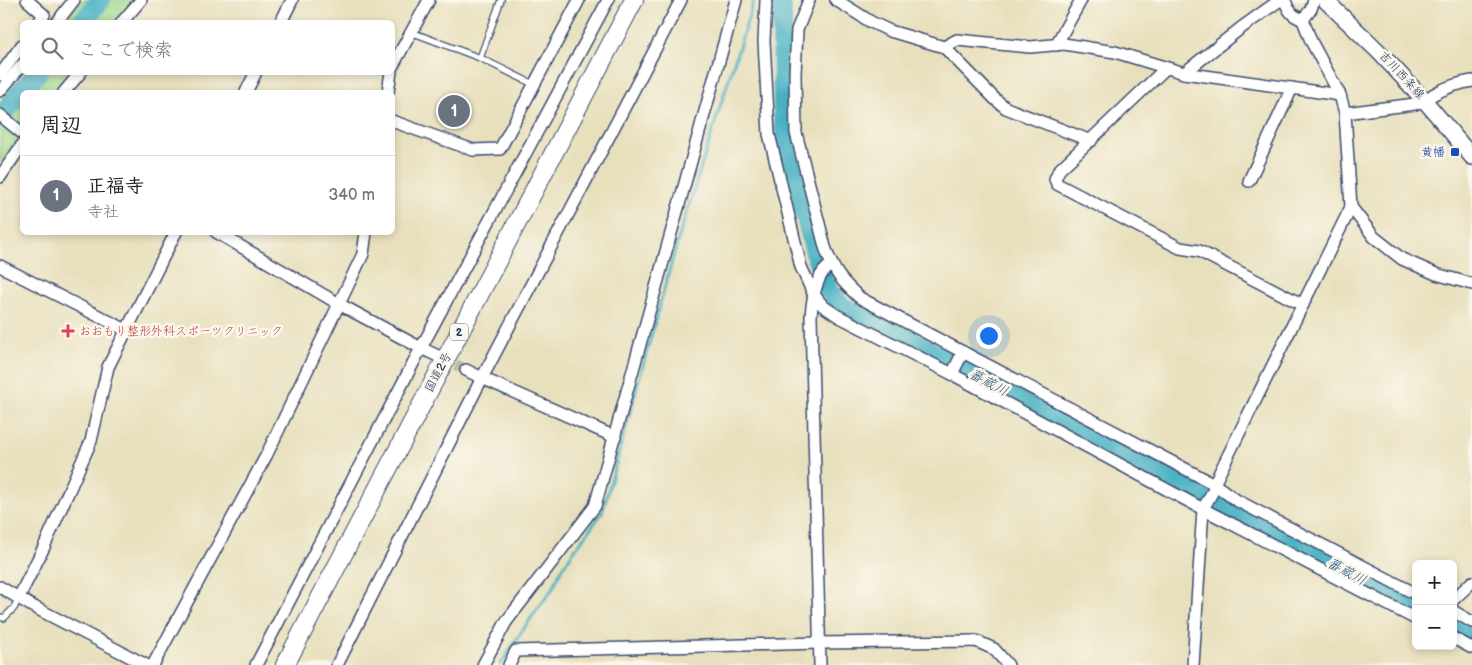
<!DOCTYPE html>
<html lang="ja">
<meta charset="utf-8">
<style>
body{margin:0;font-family:"Balsamiq Sans","Klee One",sans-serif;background:#f6f6f6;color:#222}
.controls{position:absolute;right:15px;bottom:15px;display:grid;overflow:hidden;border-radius:8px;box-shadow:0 2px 8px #0003}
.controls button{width:45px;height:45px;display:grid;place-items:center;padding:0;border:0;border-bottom:1px solid #e0e0e0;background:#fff;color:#222;font:25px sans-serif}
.you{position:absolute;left:988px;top:335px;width:18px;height:18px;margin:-12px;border:4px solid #fff;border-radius:50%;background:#1a73e8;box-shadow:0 0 0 8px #1a73e833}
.badge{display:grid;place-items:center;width:32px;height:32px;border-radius:50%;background:#ea580c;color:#fff;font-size:16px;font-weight:700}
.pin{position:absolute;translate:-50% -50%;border:2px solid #fff;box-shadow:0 1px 5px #0006}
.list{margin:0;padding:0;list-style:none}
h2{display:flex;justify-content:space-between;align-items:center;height:65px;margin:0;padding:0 20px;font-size:21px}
h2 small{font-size:16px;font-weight:400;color:#767676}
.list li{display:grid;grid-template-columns:32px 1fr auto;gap:15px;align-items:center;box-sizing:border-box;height:80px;padding:0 20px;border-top:1px solid #e0e0e0}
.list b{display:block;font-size:19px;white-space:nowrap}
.list p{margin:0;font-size:16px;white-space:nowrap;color:#767676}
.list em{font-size:16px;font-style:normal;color:#767676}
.icon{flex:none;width:28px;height:28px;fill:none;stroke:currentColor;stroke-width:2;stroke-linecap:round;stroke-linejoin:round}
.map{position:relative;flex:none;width:1472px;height:665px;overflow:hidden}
.search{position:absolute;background:#fff;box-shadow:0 2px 8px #0003;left:20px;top:20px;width:375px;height:55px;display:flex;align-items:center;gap:12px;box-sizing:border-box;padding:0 18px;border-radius:8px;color:#767676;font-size:19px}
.panel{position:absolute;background:#fff;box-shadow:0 2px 8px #0003;left:20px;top:90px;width:375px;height:145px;border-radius:8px}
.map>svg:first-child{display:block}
.green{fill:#a0d88a;stroke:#5e8474}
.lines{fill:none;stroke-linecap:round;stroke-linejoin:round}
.stream{stroke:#44b0c2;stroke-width:3}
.river{stroke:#44b0c2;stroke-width:20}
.minor-tunnel{stroke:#bfbdaa;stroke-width:11;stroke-dasharray:11 5.5;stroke-linecap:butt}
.service-casing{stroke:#3a4a6c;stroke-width:8}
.minor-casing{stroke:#3a4a6c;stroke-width:14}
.secondary-casing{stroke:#3a4a6c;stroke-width:18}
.trunk-casing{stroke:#3a4a6c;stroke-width:20}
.service{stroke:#fff;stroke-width:5.5}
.minor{stroke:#fff;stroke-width:11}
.secondary{stroke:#fff;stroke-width:15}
.trunk{stroke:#fff;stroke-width:18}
.transit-dot{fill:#1a4fb4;stroke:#fbf7ec;stroke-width:2}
.health-dot{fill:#e0444e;stroke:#fbf7ec;stroke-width:2}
.labels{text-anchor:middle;stroke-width:5;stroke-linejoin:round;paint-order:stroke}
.shield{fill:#fbf7ec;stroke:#5e6b89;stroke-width:1}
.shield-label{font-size:11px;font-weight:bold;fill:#1b2f5e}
.street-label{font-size:12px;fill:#1b2f5e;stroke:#fbf7ec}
.transit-label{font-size:12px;fill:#164399;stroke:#fbf7ec;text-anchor:end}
.health-label{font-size:12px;fill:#be3a42;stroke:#fbf7ec;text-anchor:start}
.water-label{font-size:14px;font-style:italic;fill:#295c81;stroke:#fbf7ec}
</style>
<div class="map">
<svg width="1472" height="665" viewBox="0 0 1472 665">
<rect width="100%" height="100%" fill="#fbf7ec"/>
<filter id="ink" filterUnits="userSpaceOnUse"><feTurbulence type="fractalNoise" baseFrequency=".02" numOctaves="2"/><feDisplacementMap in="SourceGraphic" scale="10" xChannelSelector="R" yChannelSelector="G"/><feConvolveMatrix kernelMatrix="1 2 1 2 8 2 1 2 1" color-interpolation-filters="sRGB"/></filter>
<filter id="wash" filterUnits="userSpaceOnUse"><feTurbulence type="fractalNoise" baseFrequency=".0096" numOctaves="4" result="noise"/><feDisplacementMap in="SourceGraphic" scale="20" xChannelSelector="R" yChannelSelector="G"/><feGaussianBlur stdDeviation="1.12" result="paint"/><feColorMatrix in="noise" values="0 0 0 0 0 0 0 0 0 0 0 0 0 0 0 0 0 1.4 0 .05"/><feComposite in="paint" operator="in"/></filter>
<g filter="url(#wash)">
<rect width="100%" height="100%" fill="#e8e0bd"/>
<g class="green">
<path d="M82 0H134L114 22H64Z"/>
<path d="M24 73H71L55 92H22V134L0 162V101Z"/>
</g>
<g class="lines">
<path class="stream" d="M500 665 526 625 553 588 560 572 573 552 602 513 677 243 754 0"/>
<g class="river">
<path d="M782 0 783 120 786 142 816 257 828 289 841 306 913 341 997 388 1416 608"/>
<path d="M82 22 101 0"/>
<path d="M0 117 38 72"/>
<path d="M1453 628 1472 638"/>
</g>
</g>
</g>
<g filter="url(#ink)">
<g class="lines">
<path class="minor-tunnel" d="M441 357 466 370"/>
<g class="service-casing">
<g id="service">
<path d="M411 32 480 58 535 85"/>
<path d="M480 58 501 0"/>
<path d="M0 617 4 618 14 608 19 597"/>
</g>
</g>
<g class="minor-casing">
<g id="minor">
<path d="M27 0 44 15 39 22"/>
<path d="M766 0 764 41 769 134 801 267 813 293 823 306 838 316 952 374 1203 509 1416 619"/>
<path d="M809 0 797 30 795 74 796 133 825 247C833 271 841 281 860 298L1214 484 1236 500 1416 594"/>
<path d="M836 0 871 22 890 31 944 47 957 40 1030 47 1064 44 1115 52 1184 73 1340 95"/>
<path d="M1281 0 1286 3C1289 13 1294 16 1303 20"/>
<path d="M1314 0 1311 9 1303 20 1311 41 1340 95 1345 113 1351 207 1374 237 1402 259 1436 274 1472 284"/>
<path d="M57 22 74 0"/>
<path d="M122 22 141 0"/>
<path d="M281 22 292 0"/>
<path d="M1056 45 1081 0"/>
<path d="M944 47 995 99 1006 108 1091 141"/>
<path d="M392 67 429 0"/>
<path d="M1166 68 1059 170 1055 179 1057 184 1180 248 1199 251 1303 305"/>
<path d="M1184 73 1241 28 1280 0"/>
<path d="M0 75 22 45"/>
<path d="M0 91 22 65"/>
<path d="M64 92 81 72"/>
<path d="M246 92 256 72"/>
<path d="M388 92 391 72"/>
<path d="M1345 113 1415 104C1425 101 1431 95 1440 91 1450 86 1461 83 1472 81"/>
<path d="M0 115 22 133"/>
<path d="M392 121 473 150 500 149 579 0"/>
<path d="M0 177 22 145"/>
<path d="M1249 181 1292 88"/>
<path d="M216 232 339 304 421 348 440 357"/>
<path d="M0 266 126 330"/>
<path d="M466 370 482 378 615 437"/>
<path d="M952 374 963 352"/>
<path d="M0 587 32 606 146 665"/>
<path d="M19 597 44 547 91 441 108 367 176 232"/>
<path d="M1453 600 1472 582"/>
<path d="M1453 611 1472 622"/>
<path d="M1453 638 1472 648"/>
<path d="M153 665 266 456 363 254 366 232"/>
<path d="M256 665 421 348 608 0"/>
<path d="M337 665 482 378 681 0"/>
<path d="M483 665 506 622 595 506 736 0"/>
<path d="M509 665 516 651 819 643 976 641 994 649 1008 665"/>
<path d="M820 665 811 317C812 301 816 273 831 265"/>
<path d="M1193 665 1203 509 1214 489V484L1351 207"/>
</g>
</g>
<g class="secondary-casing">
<path id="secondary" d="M1325 0 1379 52 1425 101 1472 157"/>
</g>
<g class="trunk-casing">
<path id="trunk" d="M285 665 634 0"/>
</g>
<use href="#service" class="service"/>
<use href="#minor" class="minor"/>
<use href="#secondary" class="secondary"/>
<use href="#trunk" class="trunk"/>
</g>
</g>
<rect class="transit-dot" x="1450" y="147" width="10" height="10" rx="2.5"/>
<path class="health-dot" d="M65.5 323.5h5v5h5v5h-5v5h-5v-5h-5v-5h5z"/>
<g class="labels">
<rect class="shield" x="450" y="323.5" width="18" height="17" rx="4"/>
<g class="shield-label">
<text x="459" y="336">2</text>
</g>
<g class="street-label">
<text transform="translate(1402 75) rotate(47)" y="4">吉川西条線</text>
<text transform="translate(438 372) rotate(-62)" y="4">国道2号</text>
</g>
<g class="transit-label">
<text x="1445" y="156">黄幡</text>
</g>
<g class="health-label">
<text x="79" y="335">おおもり整形外科スポーツクリニック</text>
</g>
<g class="water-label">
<text transform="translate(989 382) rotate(28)" y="5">蕃蔵川</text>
<text transform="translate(1347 571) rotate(28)" y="5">蕃蔵川</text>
</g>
</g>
</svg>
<div class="controls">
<button>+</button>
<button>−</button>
</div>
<div class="you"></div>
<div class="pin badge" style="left:454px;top:111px;background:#6b7280">1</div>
<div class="search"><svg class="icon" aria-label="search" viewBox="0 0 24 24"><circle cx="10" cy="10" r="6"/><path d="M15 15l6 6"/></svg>ここで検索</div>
<section class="panel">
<h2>周辺<small></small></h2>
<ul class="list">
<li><span class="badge" style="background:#6b7280">1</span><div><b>正福寺</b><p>寺社</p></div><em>340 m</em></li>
</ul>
</section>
</div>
